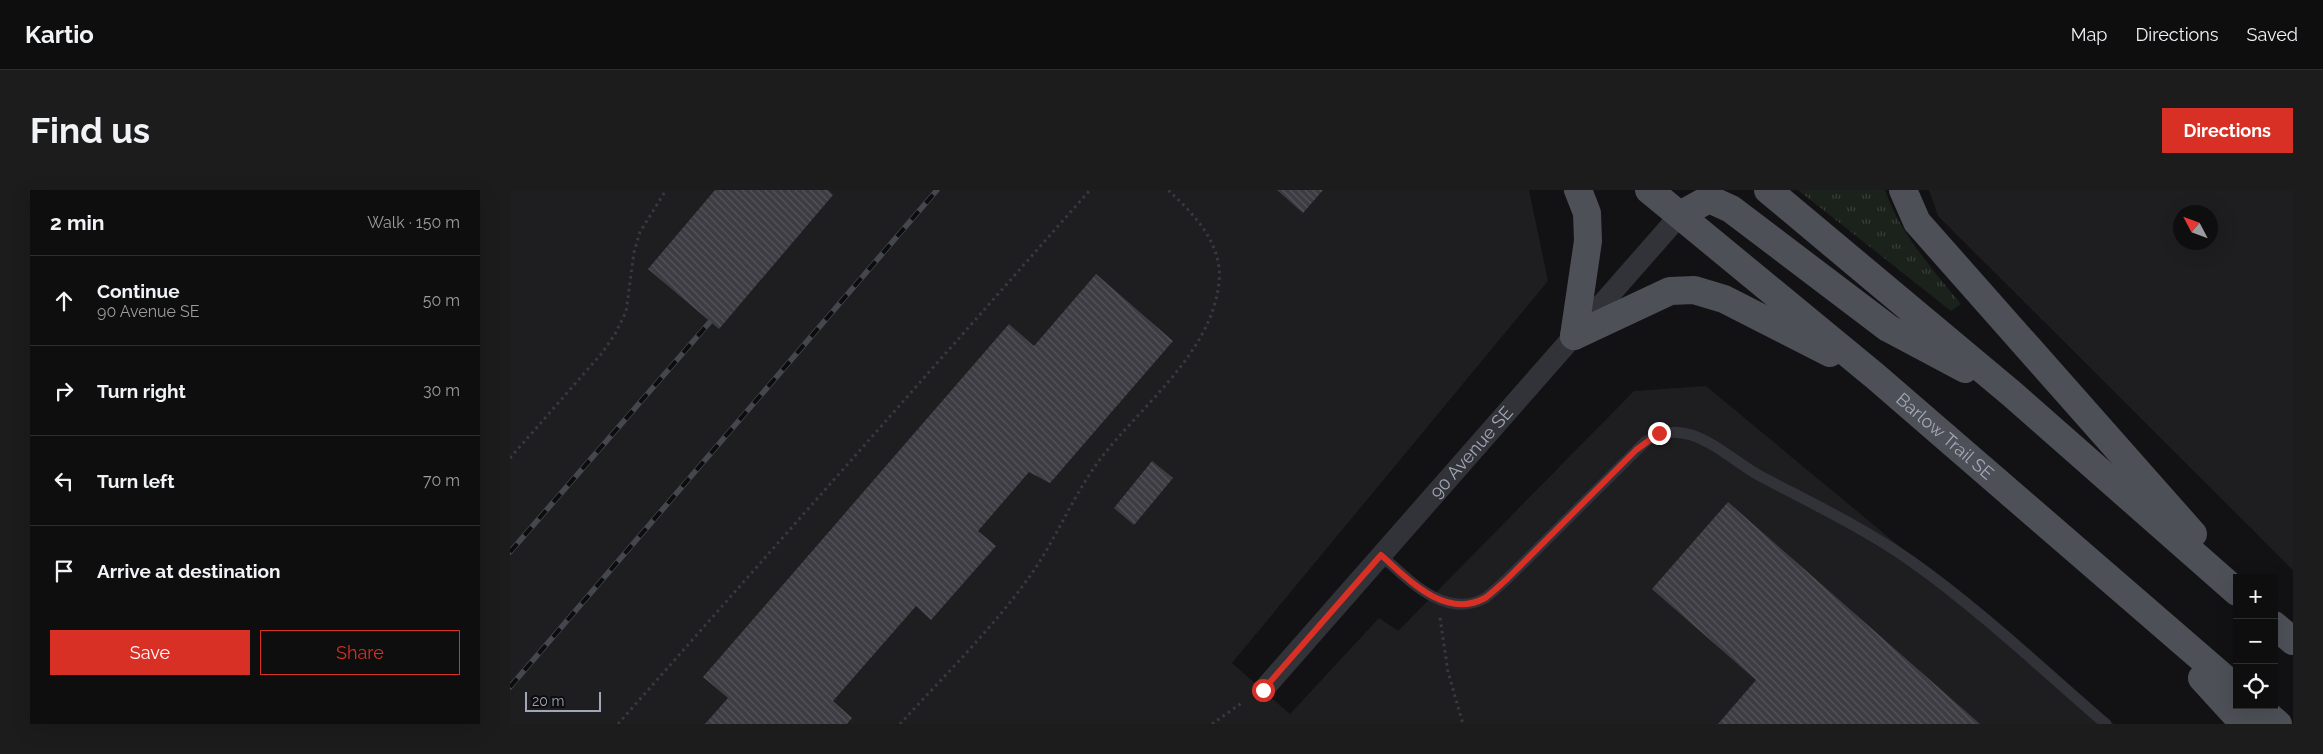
<!DOCTYPE html>
<meta charset="utf-8">
<style>
body{margin:0;font-family:Raleway,sans-serif;background:#1c1c1d;color:#f1f3f6}
.controls{position:absolute;right:15px;bottom:15px;display:grid;overflow:hidden;border-radius:0px;box-shadow:0 5px 20px #0002}
.controls button{width:45px;height:45px;display:grid;place-items:center;padding:0;border:0;border-bottom:1px solid #2e2e2f;background:#0e0e0f;color:#f1f3f6;font:25px sans-serif}
.compass{position:absolute;left:1663px;top:15px;width:45px;height:45px;border-radius:50%;background:#0e0e0f;box-shadow:0 5px 20px #0002;rotate:311deg}
.scale{position:absolute;left:15px;bottom:12px;width:76px;box-sizing:border-box;padding-left:5px;border:2px solid #a2a7b6;border-top:0;font-size:14px;line-height:18px;white-space:nowrap;color:#a2a7b6;-webkit-text-stroke:4px #0d0d0f;paint-order:stroke}
.stop{position:absolute;width:15px;height:15px;margin:-11px;border:4px solid #d93025;border-radius:50%;background:#fff}
.stop.end{background:#d93025;border-color:#fff;box-shadow:0 1px 5px #0008}
.list{margin:0;padding:0;list-style:none}
h2{display:flex;justify-content:space-between;align-items:center;height:65px;margin:0;padding:0 20px;font-size:21px}
h2 small{font-size:16px;font-weight:400;color:#9b9c9e}
.list li{display:grid;grid-template-columns:32px 1fr auto;gap:15px;align-items:center;box-sizing:border-box;height:90px;padding:0 20px;border-top:1px solid #2e2e2f}
.list b{display:block;font-size:19px;white-space:nowrap}
.list p{margin:0;font-size:16px;white-space:nowrap;color:#9b9c9e}
.list em{font-size:16px;font-style:normal;color:#9b9c9e}
.actions{display:flex;gap:10px;padding:15px 20px}
.actions a{flex:1;padding:11px 0;border:1px solid #d93025;border-radius:0px;text-align:center;font-size:18px;color:#d93025}
.actions .main{background:#d93025;color:#fff}
.icon{flex:none;width:28px;height:28px;fill:none;stroke:currentColor;stroke-width:2;stroke-linecap:round;stroke-linejoin:round}
.map{position:relative;flex:none;width:1783px;height:534px;overflow:hidden;border-radius:0px}
header{display:flex;align-items:center;gap:30px;box-sizing:border-box;height:70px;padding:0 25px;background:#0e0e0f;border-bottom:1px solid #2e2e2f}
header strong{font-size:24px}
nav{display:flex;gap:28px;margin-inline-start:auto;font-size:18px}
.intro{display:flex;align-items:center;justify-content:space-between;box-sizing:border-box;height:120px;padding:0 30px}
h1{margin:0;font-size:35px}
.button{padding:12px 22px;border-radius:0px;background:#d93025;color:#fff;font-size:18px;font-weight:700}
main{display:flex;gap:30px;padding:0 30px}
aside{flex:1;background:#0e0e0f;border-radius:0px;box-shadow:0 5px 20px #0002}
.map>svg:first-child{display:block}
.built{fill:#1e1e21;fill-rule:evenodd}
.grass{fill:url(#grass-tufts)}
.building{fill:url(#building-back-hatch)}
.lines{fill:none;stroke-linecap:round;stroke-linejoin:round}
.path{stroke:#383a40;stroke-width:3;stroke-dasharray:2.5 4;stroke-linecap:butt}
.service{stroke:#323339;stroke-width:11}
.minor{stroke:#323339;stroke-width:21}
.primary{stroke:#4e5058;stroke-width:28}
.rail-casing{stroke:#45474e;stroke-width:5.5}
.rail{stroke:#0d0d0f;stroke-width:4;stroke-dasharray:11;stroke-linecap:butt}
.route{stroke:#d93025;stroke-width:6}
.labels{text-anchor:middle;stroke-width:4;stroke-linejoin:round;paint-order:stroke}
.street-label{font-size:18px;fill:#a2a7b6;stroke:#0d0d0f}
</style>
<header>
<strong>Kartio</strong>
<nav><a>Map</a><a>Directions</a><a>Saved</a></nav>
</header>
<div class="intro"><h1>Find us</h1><a class="button">Directions</a></div>
<main>
<aside>
<h2>2 min<small>Walk · 150 m</small></h2>
<ul class="list">
<li><svg class="icon" aria-label="ahead" viewBox="0 0 24 24"><path d="M12 20V5M6 11l6-6 6 6"/></svg><div><b>Continue</b><p>90 Avenue SE</p></div><em>50 m</em></li>
<li><svg class="icon" aria-label="right" viewBox="0 0 24 24"><path d="M7 20v-9h11M14 6l5 5-5 5"/></svg><div><b>Turn right</b></div><em>30 m</em></li>
<li><svg class="icon" aria-label="left" viewBox="0 0 24 24"><path d="M17 20v-9H6M10 6l-5 5 5 5"/></svg><div><b>Turn left</b></div><em>70 m</em></li>
<li><svg class="icon" aria-label="arrive" viewBox="0 0 24 24"><path d="M6 21V4h12l-3 4 3 4H6"/></svg><div><b>Arrive at destination</b></div></li>
</ul>
<div class="actions"><a class="main">Save</a><a>Share</a></div>
</aside>
<div class="map">
<svg width="1783" height="534" viewBox="0 0 1783 534">
<defs>
<pattern id="grass-tufts" width="24" height="20" patternUnits="userSpaceOnUse" patternTransform="scale(1.25)"><rect width="24" height="20" fill="#1a221b"/><path d="M3 7l-1-3M5 7V3M7 7l1-3M15 17l-1-3M17 17v-4M19 17l1-3" fill="none" stroke="#383f3a"/></pattern>
<pattern id="building-back-hatch" width="6" height="6" patternUnits="userSpaceOnUse" patternTransform="scale(1.25)"><rect width="6" height="6" fill="#3c3c42"/><path d="M-1 5l2 2M0 0l6 6M5-1l2 2" fill="none" stroke="#55555b"/></pattern>
</defs>
<rect width="100%" height="100%" fill="#121214"/>
<g class="built">
<path d="M0 0H1019L1038 91 722 473 780 524 869 428 888 441 1124 201 1196 196 1604 534H0Z"/>
<path d="M1419 0H1783V380L1428 26ZM1670 22H1700V52H1670Z"/>
</g>
<path class="grass" d="M1288 0H1375C1389 42 1423 80 1451 114L1441 121Z"/>
<g class="building">
<path d="M205 0H318L323 5 209 139 138 79Z"/>
<path d="M767 0H813L793 23Z"/>
<path d="M586 84 663 151 540 293 519 282 468 341 486 356 421 430 406 416 323 511 342 528 337 534H195L218 508 193 487 499 134 524 156Z"/>
<path d="M642 271 663 288 624 335 604 318Z"/>
<path d="M1218 312 1470 534H1208L1246 490 1142 399Z"/>
</g>
<g class="lines">
<g class="path">
<path d="M0 268 92 163 105 144 116 122 124 62 130 42 156 0"/>
<path d="M930 428 938 482 953 534"/>
<path d="M108 534 580 0"/>
<path d="M390 534C434 486 482 439 520 386 546 349 562 308 588 272 629 217 702 164 709 92 713 54 684 24 658 0"/>
<path d="M702 534 733 512"/>
</g>
<path class="service" d="M871 365C898 389 935 430 975 408 982 403 989 396 996 390L1135 252C1177 222 1216 268 1252 287 1303 314 1354 338 1401 371 1470 420 1532 479 1596 534"/>
<path class="minor" id="s1" d="M753 500 1170 25"/>
<g class="primary">
<path id="s2" d="M1139 0 1365 186 1727 499"/>
<path d="M1258 0 1502 204 1727 402"/>
<path d="M1393 0 1407 32 1683 344"/>
<path d="M1170 25 1199 9 1221 19 1378 138 1455 179"/>
<path d="M1064 146 1160 101 1184 100 1214 109 1320 163"/>
<path d="M1064 146 1078 51 1077 23 1068 0"/>
<path d="M1764 435 1783 451"/>
<path d="M1692 488 1734 534"/>
<path d="M1746 515 1768 534"/>
</g>
<g class="rail-casing">
<g id="rail">
<path d="M0 362 199 133"/>
<path d="M0 497 427 0"/>
</g>
</g>
<use href="#rail" class="rail"/>
</g>
<g class="lines">
<path class="route" d="M753 500 871 365C898 389 935 430 975 408 982 403 989 396 996 390L1126 260 1149 243"/>
</g>
<g class="labels">
<g class="street-label">
<text dy="6" stroke="none"><textPath href="#s2" startOffset="385">Barlow Trail SE</textPath></text>
<text dy="6" stroke="none"><textPath href="#s1" startOffset="316">90 Avenue SE</textPath></text>
</g>
</g>
</svg>
<div class="controls">
<button>+</button>
<button>−</button>
<button><svg class="icon" aria-label="locate" viewBox="0 0 24 24"><circle cx="12" cy="12" r="6"/><path d="M12 2v4M12 18v4M2 12h4M18 12h4"/></svg></button>
</div>
<svg class="compass" viewBox="-18 -18 36 36"><path d="M0-13l5 13h-10z" fill="#e53935"/><path d="M0 13l5-13h-10z" fill="#9b9c9e"/></svg>
<div class="scale">20 m</div>
<div class="stop" style="left:753px;top:500px"></div>
<div class="stop end" style="left:1149px;top:243px"></div>
</div>
</main>
